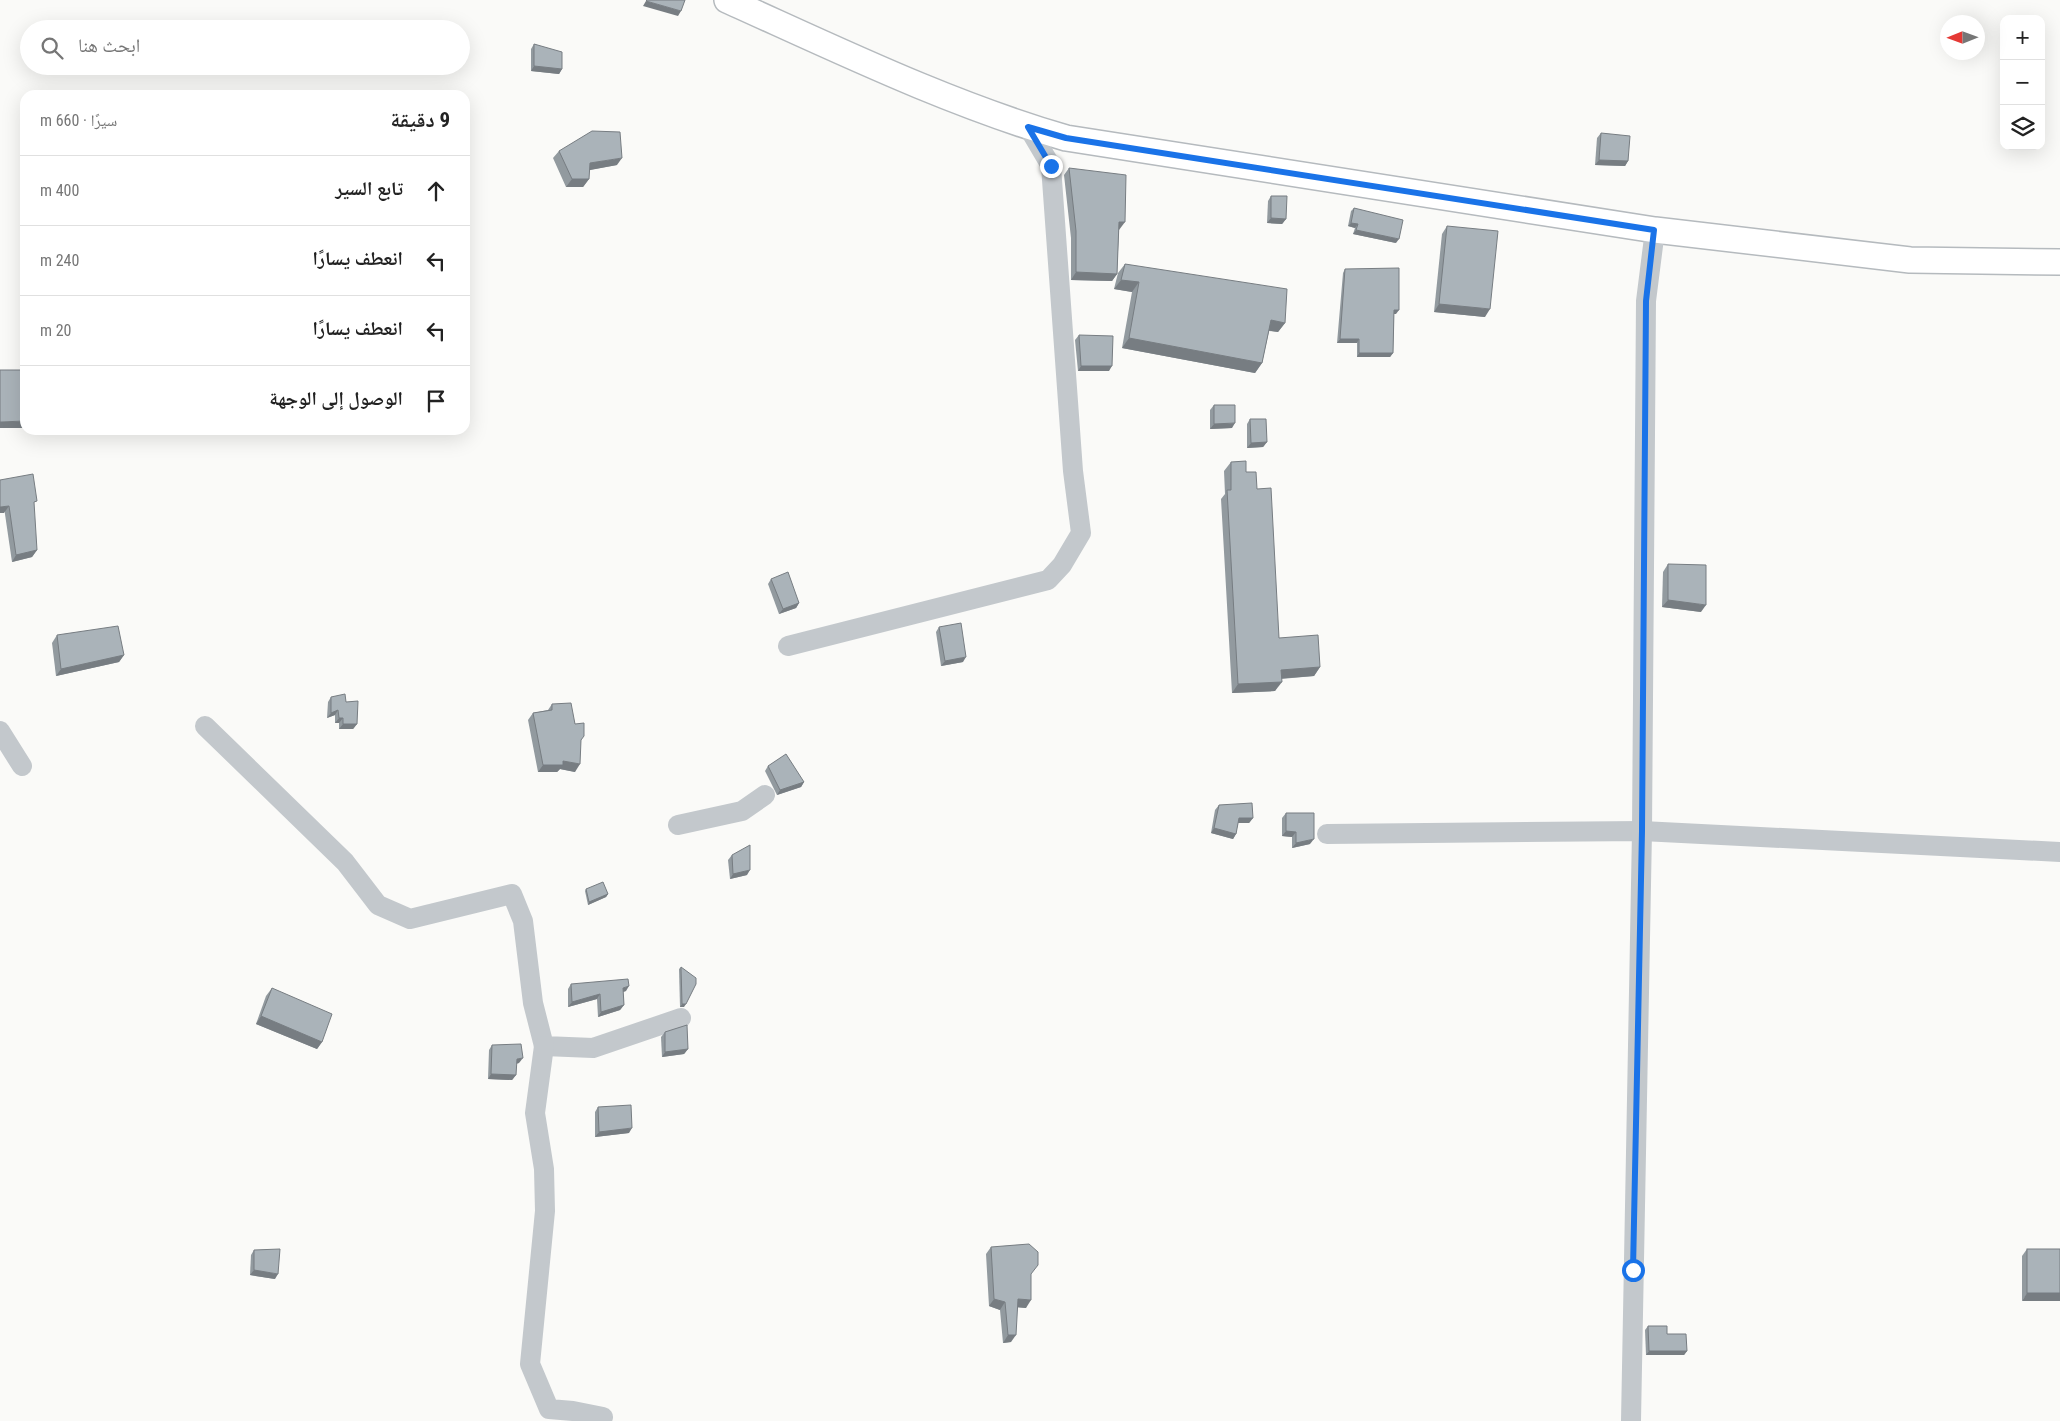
<!DOCTYPE html>
<html lang="ar">
<meta charset="utf-8">
<style>
body{margin:0;font-family:"Roboto Condensed","Noto Naskh Arabic",sans-serif;background:#f6f6f6;color:#222;direction:rtl}
.controls{position:absolute;right:15px;top:15px;display:grid;overflow:hidden;border-radius:10px;box-shadow:0 5px 20px #0002}
.controls button{width:45px;height:45px;display:grid;place-items:center;padding:0;border:0;border-bottom:1px solid #e0e0e0;background:#fff;color:#222;font:25px sans-serif}
.compass{position:absolute;left:1940px;top:15px;width:45px;height:45px;border-radius:50%;background:#fff;box-shadow:0 5px 20px #0002;rotate:269deg}
.stop{position:absolute;width:15px;height:15px;margin:-11px;border:4px solid #1a73e8;border-radius:50%;background:#fff}
.stop.end{background:#1a73e8;border-color:#fff;box-shadow:0 1px 5px #0008}
.list{margin:0;padding:0;list-style:none}
h2{display:flex;justify-content:space-between;align-items:center;height:65px;margin:0;padding:0 20px;font-size:21px}
h2 small{font-size:16px;font-weight:400;color:#767676}
.list li{display:grid;grid-template-columns:32px 1fr auto;gap:15px;align-items:center;box-sizing:border-box;height:70px;padding:0 20px;border-top:1px solid #e0e0e0}
.list b{display:block;font-size:19px;white-space:nowrap}
.list em{font-size:16px;font-style:normal;color:#767676}
.icon{flex:none;width:28px;height:28px;fill:none;stroke:currentColor;stroke-width:2;stroke-linecap:round;stroke-linejoin:round}
.map{position:relative;flex:none;width:2060px;height:1421px;overflow:hidden;direction:ltr}
.search{position:absolute;background:#fff;box-shadow:0 5px 20px #0002;left:20px;top:20px;width:450px;height:55px;display:flex;align-items:center;gap:12px;box-sizing:border-box;padding:0 18px;border-radius:28px;color:#767676;font-size:19px}
.panel{position:absolute;background:#fff;box-shadow:0 5px 20px #0002;left:20px;top:90px;width:450px;height:345px;border-radius:15px;direction:rtl}
.map>svg:first-child{display:block}
.lines{fill:none;stroke-linecap:round;stroke-linejoin:round}
.major-casing{stroke:#b5babe;stroke-width:28}
.minor{stroke:#c3c8cc;stroke-width:20}
.major{stroke:#fff;stroke-width:25}
.wall{fill:#929a9f}
.shaded-wall{fill:#777d82}
.building{fill:#aab3b9;stroke:#777d82}
.route{stroke:#1a73e8;stroke-width:6}
</style>
<div class="map">
<svg width="2060" height="1421" viewBox="0 0 2060 1421">
<rect width="100%" height="100%" fill="#fafaf8"/>
<g class="lines">
<g class="major-casing">
<path id="major" d="M727 0C838 50 949 104 1066 138L1655 230 1910 260 2060 262"/>
</g>
<g class="minor">
<path d="M788 646 1048 580 1062 565 1081 533 1073 471 1051 166 1028 127"/>
<path d="M205 726 345 862 378 905 410 919 512 894 523 921 533 1003 544 1046 593 1048 681 1018"/>
<path d="M0 731 22 766"/>
<path d="M678 825 742 811 765 795"/>
<path d="M1327 834 1642 831 2060 852"/>
<path d="M544 1046 535 1113 544 1169 545 1211 530 1364 549 1409 573 1411 603 1417"/>
<path d="M1631 1421 1642 831 1646 301 1655 230"/>
</g>
<use href="#major" class="major"/>
</g>
<g class="wall">
<path d="M534 44 562 69 559 74 531 71V49Z"/>
<path d="M1601 133 1628 161 1625 166 1595 165 1597 138Z"/>
<path d="M559 151 617 165 589 170V179L583 187H566L553 158Z"/>
<path d="M1069 168 1119 230 1117 274 1112 281 1071 280V238L1064 175Z"/>
<path d="M1271 196 1286 219 1282 224 1267 223 1268 201Z"/>
<path d="M1354 208 1396 243 1353 234 1355 228 1348 226 1351 211Z"/>
<path d="M1447 226 1485 317 1434 312 1442 234Z"/>
<path d="M1125 264 1285 323 1278 332 1269 331 1262 363 1255 373 1122 348 1132 292 1114 289 1118 273Z"/>
<path d="M1345 269 1396 314H1394L1393 353 1390 357H1357V343H1337L1343 273Z"/>
<path d="M1079 335 1109 371H1078L1075 340Z"/>
<path d="M1214 405 1232 428 1210 429V410Z"/>
<path d="M1250 419 1267 442 1263 447 1247 448V424Z"/>
<path d="M1231 462 1246 472 1257 489 1279 638 1320 667 1314 676 1281 679 1275 691 1232 693 1221 499 1225 494 1224 471Z"/>
<path d="M0 480 37 550 32 557 12 562Z"/>
<path d="M1668 564 1701 612 1662 607 1663 572Z"/>
<path d="M771 579 799 603 796 608 779 614 768 584Z"/>
<path d="M939 627 963 662 941 666 936 632Z"/>
<path d="M57 635 124 655 119 662 56 676 52 643Z"/>
<path d="M331 697 346 702 357 724 353 729H339V723H335V715L327 718 328 702Z"/>
<path d="M552 704 575 724 581 741 575 772 560 769 557 772H538L528 720 533 713 548 710Z"/>
<path d="M768 766 804 782 801 787 777 795 765 771Z"/>
<path d="M1219 805 1253 818 1249 823H1238L1236 834 1233 839 1211 833 1215 810Z"/>
<path d="M1286 813 1310 844 1292 848V837L1282 836V818Z"/>
<path d="M732 855 747 875 730 879 728 860Z"/>
<path d="M586 889 608 894 606 897 588 905 585 891Z"/>
<path d="M681 967 684 1007H680L679 969Z"/>
<path d="M571 984 626 991 623 992 624 1005 620 1010 598 1017 597 999 568 1007V989Z"/>
<path d="M272 988 322 1042 317 1049 256 1024 266 996Z"/>
<path d="M665 1032 688 1049 684 1054 662 1057 661 1037Z"/>
<path d="M492 1045 519 1063 516 1064V1075L512 1080 488 1079 489 1050Z"/>
<path d="M598 1107 629 1133 595 1137V1112Z"/>
<path d="M991 1247 1031 1275 1026 1308 1018 1307 1011 1342 1003 1343 1000 1310 989 1306 986 1254Z"/>
<path d="M2027 1249H2060L2022 1301V1256Z"/>
<path d="M254 1250 275 1279 250 1275 251 1255Z"/>
<path d="M1648 1326 1667 1334 1687 1351 1684 1355H1646L1645 1330Z"/>
</g>
<g class="shaded-wall">
<path d="M646 1 681 11 678 16 643 6Z"/>
<path d="M534 66 562 69 559 74 531 71Z"/>
<path d="M622 158 617 165 585 171 590 163Z"/>
<path d="M1599 160 1628 161 1625 166 1595 165Z"/>
<path d="M572 179H589L583 187H566Z"/>
<path d="M1271 218 1286 219 1282 224 1267 223Z"/>
<path d="M1119 222H1125L1119 230H1114Z"/>
<path d="M1351 223 1358 224 1355 228 1348 226Z"/>
<path d="M1356 230 1399 239 1396 243 1353 234Z"/>
<path d="M1076 272 1117 274 1112 281 1071 280Z"/>
<path d="M1121 280 1139 282 1132 292 1114 289Z"/>
<path d="M1439 304 1490 309 1485 317 1434 312Z"/>
<path d="M1394 310H1399L1396 314H1391Z"/>
<path d="M1271 320 1285 323 1278 332 1265 330Z"/>
<path d="M1129 338 1262 363 1255 373 1122 348Z"/>
<path d="M1340 339H1359L1357 343H1337Z"/>
<path d="M1359 353H1393L1390 357H1357Z"/>
<path d="M1081 366H1112L1109 371H1078Z"/>
<path d="M25 421V426L24 428H0V422Z"/>
<path d="M1235 423 1232 428 1210 429 1214 424Z"/>
<path d="M1267 442 1263 447 1247 448 1251 443Z"/>
<path d="M9 506 4 513H0V507Z"/>
<path d="M37 550 32 557 12 562 16 555Z"/>
<path d="M1668 600 1706 605 1701 612 1662 607Z"/>
<path d="M799 603 796 608 779 614 783 609Z"/>
<path d="M124 655 119 662 56 676 61 669Z"/>
<path d="M966 657 963 662 941 666 945 661Z"/>
<path d="M1320 667 1314 676 1275 679 1281 670Z"/>
<path d="M1282 682 1275 691 1232 693 1238 684Z"/>
<path d="M338 710 335 715 327 718 331 713Z"/>
<path d="M339 718H343L339 723H335Z"/>
<path d="M343 724H357L353 729H339Z"/>
<path d="M563 761 580 764 575 772 560 769 557 772H538L543 765Z"/>
<path d="M804 782 801 787 777 795 780 790Z"/>
<path d="M1239 818H1253L1249 823H1235Z"/>
<path d="M1214 828 1236 834 1233 839 1211 833Z"/>
<path d="M1286 831 1296 832 1292 837 1282 836Z"/>
<path d="M1314 839 1310 844 1292 848 1296 843Z"/>
<path d="M750 870 747 875 730 879 733 874Z"/>
<path d="M608 894 606 897 588 905 589 902Z"/>
<path d="M629 986 626 991 619 993 623 988Z"/>
<path d="M600 994 597 999 568 1007 572 1002Z"/>
<path d="M682 1004H686L684 1007H680Z"/>
<path d="M624 1005 620 1010 598 1017 601 1012Z"/>
<path d="M261 1016 322 1042 317 1049 256 1024Z"/>
<path d="M688 1049 684 1054 662 1057 665 1052Z"/>
<path d="M523 1058 519 1063 513 1064 517 1059Z"/>
<path d="M491 1074 516 1075 512 1080 488 1079Z"/>
<path d="M632 1128 629 1133 595 1137 599 1132Z"/>
<path d="M254 1270 278 1274 275 1279 250 1275Z"/>
<path d="M2027 1293H2060V1301H2022Z"/>
<path d="M994 1299 1005 1302 1000 1310 989 1306Z"/>
<path d="M1018 1299 1031 1300 1026 1308 1013 1307Z"/>
<path d="M1008 1335H1016L1011 1342 1003 1343Z"/>
<path d="M1649 1351H1687L1684 1355H1646Z"/>
</g>
<g class="building">
<path d="M647 0H685L681 11 646 1Z"/>
<path d="M534 44 562 52V69L534 66Z"/>
<path d="M592 131 620 132 622 158 590 163 589 179H572L559 151Z"/>
<path d="M1601 133 1630 136 1628 161 1599 160Z"/>
<path d="M1069 168 1126 175 1125 222H1119L1117 274 1076 272V231Z"/>
<path d="M1271 196H1287L1286 219 1271 218Z"/>
<path d="M1354 208 1403 220 1399 239 1356 230 1358 224 1351 223Z"/>
<path d="M1447 226 1498 231 1490 309 1439 304Z"/>
<path d="M1125 264 1287 289 1285 323 1271 320 1262 363 1129 338 1139 282 1121 280Z"/>
<path d="M1399 268V310H1394L1393 353H1359V339H1340L1345 269Z"/>
<path d="M1079 335 1113 336 1112 366H1081Z"/>
<path d="M0 370H25V421L0 422Z"/>
<path d="M1214 405H1235V423L1214 424Z"/>
<path d="M1250 419H1266L1267 442 1251 443Z"/>
<path d="M1246 461V472H1256L1257 489 1271 488 1279 638 1318 635 1320 667 1281 670 1282 682 1238 684 1227 490H1231V462Z"/>
<path d="M33 474 37 501 34 502 37 550 16 555 9 506 0 507V480Z"/>
<path d="M1668 564 1706 565V605L1668 600Z"/>
<path d="M788 572 799 603 783 609 771 579Z"/>
<path d="M961 623 966 657 945 661 939 627Z"/>
<path d="M118 626 124 655 61 669 57 635Z"/>
<path d="M345 694 346 702 358 701 357 724H343V718H339L338 710 331 713V697Z"/>
<path d="M571 703 575 724 584 723V736L581 740 580 764 563 761V765H543L533 713 552 710V704Z"/>
<path d="M786 754 804 782 780 790 768 766Z"/>
<path d="M1252 803 1253 818H1239L1236 834 1214 828 1219 805Z"/>
<path d="M1286 813H1314V839L1296 843V832L1286 831Z"/>
<path d="M750 845V870L733 874 732 855Z"/>
<path d="M603 882 608 894 589 902 586 889Z"/>
<path d="M681 967 696 978V984L686 1004H682Z"/>
<path d="M628 979 629 986 623 988 624 1005 601 1012 600 994 572 1002 571 984Z"/>
<path d="M272 988 332 1014 322 1042 261 1016Z"/>
<path d="M687 1025 688 1049 665 1052V1032Z"/>
<path d="M521 1044 523 1058 517 1059 516 1075 491 1074 492 1045Z"/>
<path d="M631 1105 632 1128 599 1132 598 1107Z"/>
<path d="M1029 1244 1038 1252V1265L1031 1274V1300L1018 1299 1016 1335H1008L1005 1302 994 1299 991 1247Z"/>
<path d="M280 1249 278 1274 254 1270V1250Z"/>
<rect x="2027" y="1249" width="33" height="44"/>
<path d="M1648 1326H1667V1334H1686L1687 1351H1649Z"/>
</g>
<g class="lines">
<path class="route" d="M1051 166 1028 127 1066 138 1654 230 1646 301 1642 831 1633 1270"/>
</g>
</svg>
<div class="controls">
<button>+</button>
<button>−</button>
<button><svg class="icon" aria-label="layers" viewBox="0 0 24 24"><path d="M12 4l9 5-9 5-9-5zM3 14l9 5 9-5"/></svg></button>
</div>
<svg class="compass" viewBox="-18 -18 36 36"><path d="M0-13l5 13h-10z" fill="#e53935"/><path d="M0 13l5-13h-10z" fill="#767676"/></svg>
<div class="stop" style="left:1633px;top:1270px"></div>
<div class="stop end" style="left:1051px;top:166px"></div>
<div class="search"><svg class="icon" aria-label="search" viewBox="0 0 24 24"><circle cx="10" cy="10" r="6"/><path d="M15 15l6 6"/></svg>ابحث هنا</div>
<section class="panel">
<h2>9 دقيقة<small>سيرًا · 660 m</small></h2>
<ul class="list">
<li><svg class="icon" aria-label="ahead" viewBox="0 0 24 24"><path d="M12 20V5M6 11l6-6 6 6"/></svg><div><b>تابع السير</b></div><em>400 m</em></li>
<li><svg class="icon" aria-label="left" viewBox="0 0 24 24"><path d="M17 20v-9H6M10 6l-5 5 5 5"/></svg><div><b>انعطف يسارًا</b></div><em>240 m</em></li>
<li><svg class="icon" aria-label="left" viewBox="0 0 24 24"><path d="M17 20v-9H6M10 6l-5 5 5 5"/></svg><div><b>انعطف يسارًا</b></div><em>20 m</em></li>
<li><svg class="icon" aria-label="arrive" viewBox="0 0 24 24"><path d="M6 21V4h12l-3 4 3 4H6"/></svg><div><b>الوصول إلى الوجهة</b></div></li>
</ul>
</section>
</div>
